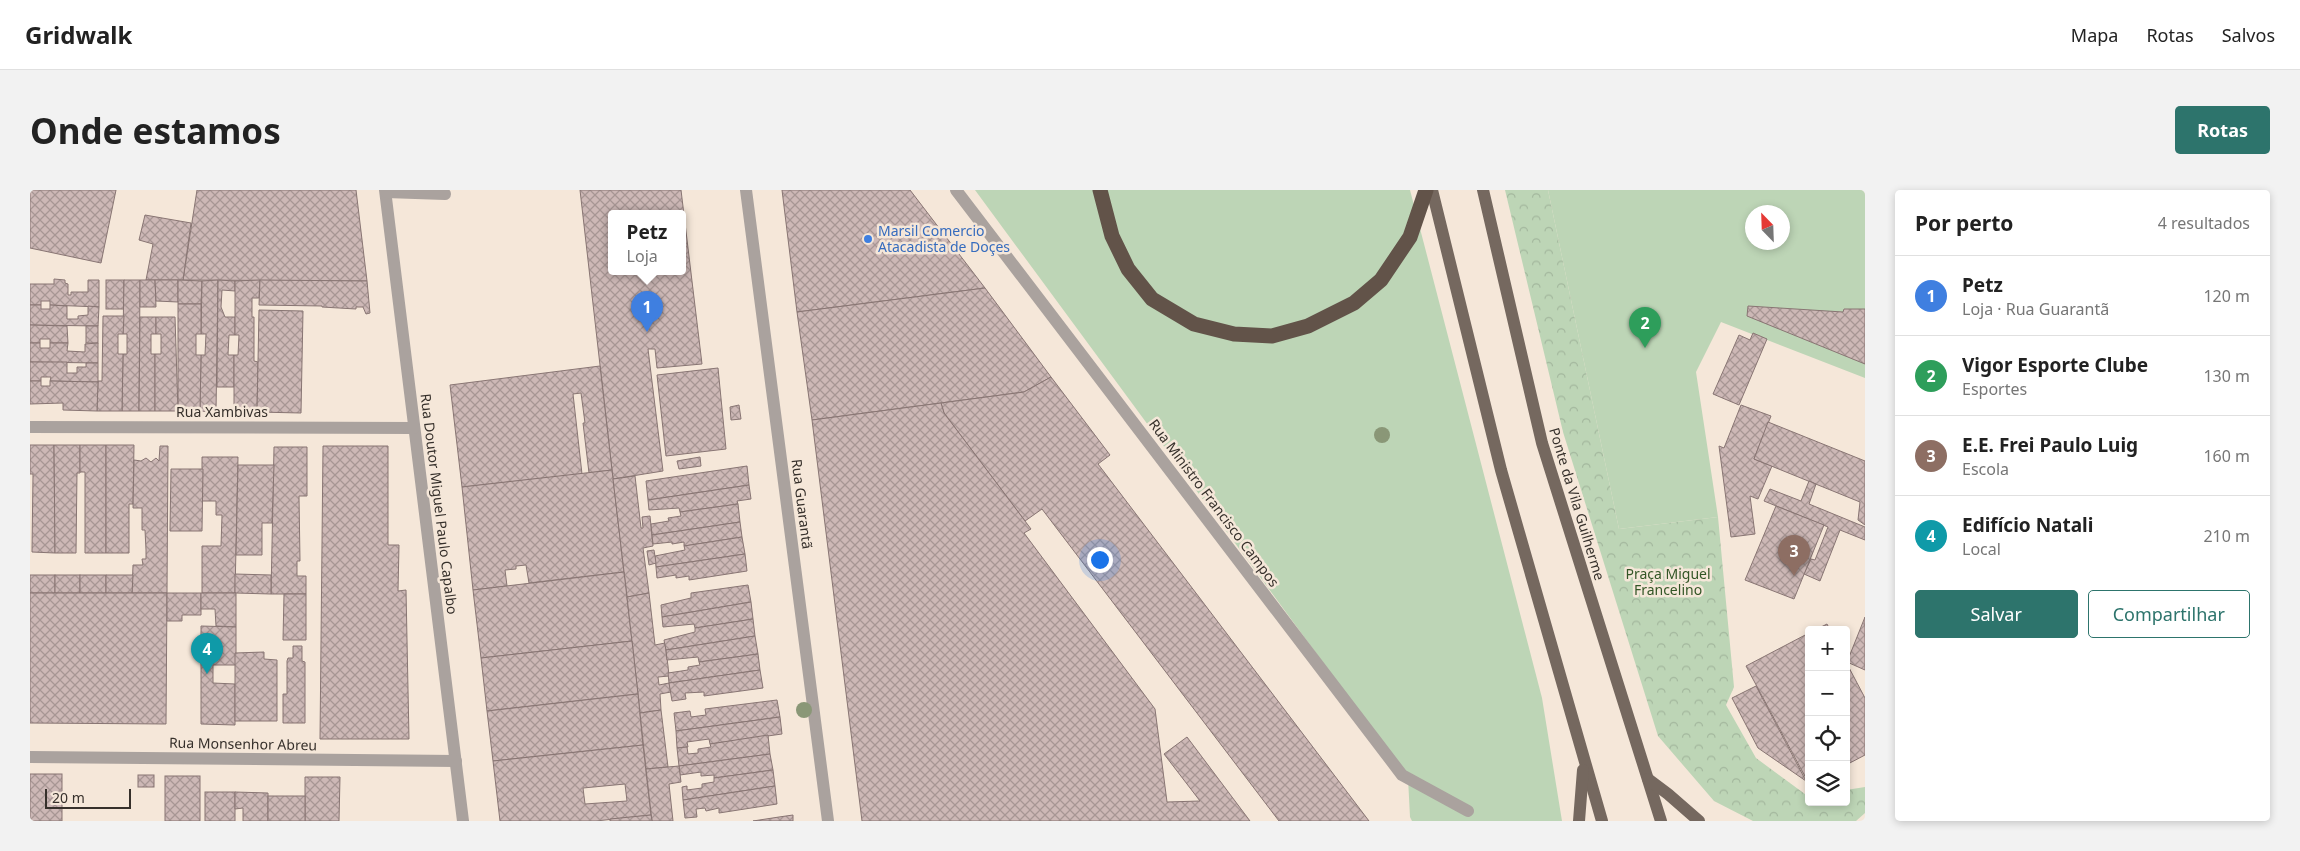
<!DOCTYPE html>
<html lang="pt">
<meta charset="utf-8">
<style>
body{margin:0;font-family:"Noto Sans",sans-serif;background:#f2f2f2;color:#222}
.controls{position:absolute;right:15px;bottom:15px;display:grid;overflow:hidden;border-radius:5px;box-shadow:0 2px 8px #0003}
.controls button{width:45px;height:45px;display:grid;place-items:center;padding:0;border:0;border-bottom:1px solid #e0e0e0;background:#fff;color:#222;font:25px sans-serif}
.compass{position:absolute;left:1715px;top:15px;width:45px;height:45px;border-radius:50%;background:#fff;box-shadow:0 2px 8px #0003;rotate:337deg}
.scale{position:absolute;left:15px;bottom:12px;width:86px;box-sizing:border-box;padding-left:5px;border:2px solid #36302b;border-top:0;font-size:14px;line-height:18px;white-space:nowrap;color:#36302b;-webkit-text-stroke:4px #f5e7d9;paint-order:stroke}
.you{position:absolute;left:1069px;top:369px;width:18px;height:18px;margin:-12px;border:4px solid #fff;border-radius:50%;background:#1a73e8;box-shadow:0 0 0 8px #1a73e833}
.badge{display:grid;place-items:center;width:32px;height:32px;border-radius:50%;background:#2d746c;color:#fff;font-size:16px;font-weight:700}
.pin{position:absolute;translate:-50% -41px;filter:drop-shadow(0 1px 2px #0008)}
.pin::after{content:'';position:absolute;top:26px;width:18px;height:15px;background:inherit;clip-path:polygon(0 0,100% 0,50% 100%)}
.popup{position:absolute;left:578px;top:20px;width:78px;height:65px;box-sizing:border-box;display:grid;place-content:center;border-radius:5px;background:#fff;filter:drop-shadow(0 1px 4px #0005);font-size:16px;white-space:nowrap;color:#767676}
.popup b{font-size:19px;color:#222}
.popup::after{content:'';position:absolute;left:50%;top:100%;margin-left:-10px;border:10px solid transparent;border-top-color:#fff}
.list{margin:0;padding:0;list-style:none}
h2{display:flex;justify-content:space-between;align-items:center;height:65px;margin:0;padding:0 20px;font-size:21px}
h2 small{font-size:16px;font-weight:400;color:#767676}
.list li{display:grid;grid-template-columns:32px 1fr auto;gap:15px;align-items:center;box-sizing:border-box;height:80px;padding:0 20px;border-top:1px solid #e0e0e0}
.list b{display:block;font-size:19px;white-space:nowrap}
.list p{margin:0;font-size:16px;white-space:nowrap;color:#767676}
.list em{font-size:16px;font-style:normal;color:#767676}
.actions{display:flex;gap:10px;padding:15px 20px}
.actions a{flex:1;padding:11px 0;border:1px solid #2d746c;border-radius:5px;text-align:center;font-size:18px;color:#2d746c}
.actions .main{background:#2d746c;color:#fff}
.icon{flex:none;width:28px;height:28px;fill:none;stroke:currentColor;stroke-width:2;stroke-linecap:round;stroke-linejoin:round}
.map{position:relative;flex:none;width:1835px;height:631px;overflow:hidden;border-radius:5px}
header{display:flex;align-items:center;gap:30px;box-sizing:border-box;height:70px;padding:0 25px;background:#fff;border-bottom:1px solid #e0e0e0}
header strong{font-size:24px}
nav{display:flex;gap:28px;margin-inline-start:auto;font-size:18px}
.intro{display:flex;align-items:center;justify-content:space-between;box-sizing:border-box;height:120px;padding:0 30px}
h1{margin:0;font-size:35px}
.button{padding:12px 22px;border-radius:5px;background:#2d746c;color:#fff;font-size:18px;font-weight:700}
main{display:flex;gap:30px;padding:0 30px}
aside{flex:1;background:#fff;border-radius:5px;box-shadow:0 2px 8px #0003}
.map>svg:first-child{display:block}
.grass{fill:#bdd5b6;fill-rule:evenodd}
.park{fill:url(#park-crowns)}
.building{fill:url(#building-cross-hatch);stroke:#887573;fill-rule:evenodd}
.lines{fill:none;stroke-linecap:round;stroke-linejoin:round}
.minor{stroke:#aaa29e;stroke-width:12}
.major{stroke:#75685f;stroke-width:12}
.highway{stroke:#625349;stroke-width:15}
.tree{fill:#8a9777}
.shop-dot{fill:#3f7fe0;stroke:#f5e7d9;stroke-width:2}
.labels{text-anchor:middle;stroke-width:5;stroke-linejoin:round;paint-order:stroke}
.shop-label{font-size:14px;fill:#366cbe;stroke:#f5e7d9;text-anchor:start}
.street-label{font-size:14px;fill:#36302b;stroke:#f5e7d9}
.park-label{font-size:14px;fill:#335626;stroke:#f5e7d9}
</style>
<header>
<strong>Gridwalk</strong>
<nav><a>Mapa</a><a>Rotas</a><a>Salvos</a></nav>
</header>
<div class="intro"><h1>Onde estamos</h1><a class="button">Rotas</a></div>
<main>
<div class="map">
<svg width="1835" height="631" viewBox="0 0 1835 631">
<defs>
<pattern id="park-crowns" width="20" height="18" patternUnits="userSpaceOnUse" patternTransform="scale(1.25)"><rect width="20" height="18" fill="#bdd5b6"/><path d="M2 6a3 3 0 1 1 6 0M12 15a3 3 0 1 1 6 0" fill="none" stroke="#a3b79d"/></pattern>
<pattern id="building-cross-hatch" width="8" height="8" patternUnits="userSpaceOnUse" patternTransform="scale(1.25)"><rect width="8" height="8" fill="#cdb8b6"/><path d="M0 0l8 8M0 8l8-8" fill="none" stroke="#a79694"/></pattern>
</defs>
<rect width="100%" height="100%" fill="#f5e7d9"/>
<g class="grass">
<path d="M945 0H1380L1512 508 1532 631H1382L1380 627 1378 588Z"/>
<path d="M1518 0H1835V188L1691 132 1666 182 1688 327 1589 339ZM1722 22H1752V52H1722Z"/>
</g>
<path class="park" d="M1475 0H1518L1589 339 1688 327 1704 497 1696 515 1726 568 1779 607V612H1816V600L1835 597V623L1826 631H1723L1684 611 1628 546 1533 242Z"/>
<g class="building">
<path d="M0 0H86L71 73 0 58Z"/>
<path d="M167 0H326L337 91 153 90Z"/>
<path d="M550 0H651L672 174 627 178 625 159H618L633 281 583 289ZM582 23H652V81H582Z"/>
<path d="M752 0H880L955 98 767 122Z"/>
<path d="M115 25 161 33 153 90H116L123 54 109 50Z"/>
<path d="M24 89 35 90V93L38 94V105H41V102H58V90H69V117L20 115V111H11V115H0V94H24Z"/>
<rect x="76" y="90" width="18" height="29"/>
<path d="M94 90H110L109 221H92L93 164H97V144H93Z"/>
<path d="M110 90H125L126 117H110Z"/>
<path d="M125 90H148V112L126 111Z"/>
<path d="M148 90 172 91 171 114H148Z"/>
<path d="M188 90 186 222 170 221 171 165H175L176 144H171L172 91Z"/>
<path d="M188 90 205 91V101L192 100 191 117 195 127H205V145H199L198 165H204V197H187Z"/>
<path d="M230 90 229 108H222V127H224V171L228 172 227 222H204V165H208L209 145H205V91Z"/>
<path d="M230 90 337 91 340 123 336 124 333 117H326V119L292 117V116L229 115Z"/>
<path d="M955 98 1021 187 994 202 782 230 767 122Z"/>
<path d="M148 114H171V144H166V165H171L170 221H148Z"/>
<path d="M0 115H11V119H20V115L37 116V129H48V126L58 125V116L69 117 68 136 0 135Z"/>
<path d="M1718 116 1813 122 1814 119H1835V174L1717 126Z"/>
<path d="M229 120 273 121 271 223 227 222Z"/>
<path d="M73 126H94L93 144H88V164H93L92 221H67L68 191H72Z"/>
<path d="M110 127H126V144H121V164H125V221H109Z"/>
<path d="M126 127H145L148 221H125V164H131V144H126Z"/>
<path d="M0 135 37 136 38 153H20V149H10V153H0Z"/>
<rect x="56" y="136" width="12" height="17"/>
<path d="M1723 143 1737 149 1709 215 1683 204 1709 145 1720 150Z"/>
<path d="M0 153H10V158H20V153H38L37 161 55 162V154L68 153V173L0 172Z"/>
<path d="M0 172H37V183H47V177H56V173H68V192L20 191 21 187H11V191H0Z"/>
<path d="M570 176 582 280 559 283 553 233H555L551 203 543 204 552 284 432 297 420 195Z"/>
<path d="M688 178 696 259 636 266 627 185Z"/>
<path d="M1021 187 1080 265 1068 274 1339 631H1249L1012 319 995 331 914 223 911 213 994 202Z"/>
<path d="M0 191H11V196H20V191L68 192 67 221 33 220V213L0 214Z"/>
<path d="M911 213 914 223 1001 339 994 343 1125 519 1137 612 1170 611 1134 564 1157 547 1220 631H832L782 230Z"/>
<path d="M709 215 711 229 701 230 700 217Z"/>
<path d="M1711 215 1741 226 1724 269 1742 276 1728 309 1720 306 1725 344 1701 347 1689 256 1694 258Z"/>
<path d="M1738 232 1835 271V335L1828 330 1830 312 1724 269Z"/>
<path d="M0 255H24L25 363 2 362 3 284H0Z"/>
<path d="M24 255H50V283H47L46 363H25Z"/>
<path d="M50 255H76V363H55V282H50Z"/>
<path d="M76 255H104L103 314H99V363H76Z"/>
<path d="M130 256H138L137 403H102L103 375H113L112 369H116V360L115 340H112V318H103L104 270 111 271 116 268 121 272 126 268 129 271Z"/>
<path d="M293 256H358V355H369L368 401 376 400 379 549H290Z"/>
<path d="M244 257H277V306H269L270 371H267V386H276V404H241Z"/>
<path d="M172 267H208L205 403H172V356H191L192 325H186V311H172Z"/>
<path d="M670 267 671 276 649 279 647 271Z"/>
<path d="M208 275H244L242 333H232V365H206Z"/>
<path d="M717 276 719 295 618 310 616 291Z"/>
<path d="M141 279H173L172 341H140Z"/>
<path d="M582 280 594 382 499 393 496 375 486 376V379L475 380 477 396 443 400 432 297Z"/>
<path d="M605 286 611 338H613L612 327 620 326 623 356 613 358 619 403 597 407 583 289Z"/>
<path d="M1779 291 1786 294 1779 314 1835 337V350L1810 340 1790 391 1774 384 1781 369 1785 370 1798 337 1734 311 1740 299 1771 311Z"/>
<path d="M719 295 721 309 707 311 708 314 650 322 649 318 619 320 618 310Z"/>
<path d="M708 314 710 332 622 345 621 334 639 331 638 328 651 326 650 322Z"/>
<path d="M1746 316 1794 335 1764 409 1715 390Z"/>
<path d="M710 332 712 347 654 356V352L642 354V352L623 354 622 345Z"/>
<path d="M712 347 715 364 626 377 625 366 655 360 654 356Z"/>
<path d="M624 360 626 373 619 375 617 361Z"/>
<path d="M715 364 717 381 659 390V386L646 388V385L627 388 626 377Z"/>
<path d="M594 382 602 451 451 468 443 400Z"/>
<path d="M205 384 241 385V404L205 403Z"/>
<rect x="0" y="385" width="25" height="18"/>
<rect x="25" y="385" width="25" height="18"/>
<rect x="50" y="385" width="26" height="18"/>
<path d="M76 385H103L102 403H76Z"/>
<path d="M718 395 721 412 632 427 631 415 661 408V403Z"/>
<path d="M0 403H137L136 534 0 533Z"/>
<path d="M137 403H171V425H152V431H137Z"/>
<path d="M171 403H206V437L186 436 185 419H171Z"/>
<path d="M619 403 625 455 635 453 638 476 639 486 628 487 629 495 639 493 641 502 630 504 631 520 610 523 597 407Z"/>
<path d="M254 404H276V450H253Z"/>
<path d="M721 412 723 429 665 438 664 434 633 437 632 427Z"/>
<path d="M1835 427V480L1817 472Z"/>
<path d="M723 429 725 446 636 460 634 450 665 442V438Z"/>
<path d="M1797 434 1800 440H1785Z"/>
<path d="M171 436 206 437V475H183V493L205 494V535L171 534Z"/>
<path d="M1779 443V594L1716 476Z"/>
<path d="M725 446 728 464 669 472 668 467 637 470 636 460Z"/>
<path d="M602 451 608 504 457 521 451 468Z"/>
<path d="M263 456H272V471L275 472V533H253V504H257V471L258 468H263Z"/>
<path d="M234 462V469L247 470V531H205V463Z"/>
<path d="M728 464 730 480 639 493 638 483 658 480V477L670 475 669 472Z"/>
<path d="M1816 472 1835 508V565L1816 575Z"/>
<path d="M730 480 733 498 674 506V502L655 503 656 509 642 511 639 493Z"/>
<path d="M1726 496 1775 589 1776 591 1728 558 1702 508Z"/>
<path d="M608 504 613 555 463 571 457 521Z"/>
<path d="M747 510 750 527 646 541 644 523 660 521 661 527 676 525 675 519Z"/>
<path d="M631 520 638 577 616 579 610 523Z"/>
<path d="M750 527 752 544 680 554 679 549 657 552 658 557 647 558 646 541Z"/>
<path d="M738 545 740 564 649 576 647 558 657 557 658 564 668 563V559L681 557 680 554Z"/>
<path d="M613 555 621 625 566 631H470L463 571ZM595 594 597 611 555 614 553 598Z"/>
<path d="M740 564 743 580 684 588V585L671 586V582L650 585 649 576Z"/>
<path d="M649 576 651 592 639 594 643 631H622L616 579Z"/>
<path d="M743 580 745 596 653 610 652 597 657 596V600L672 598V594L684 592V588Z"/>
<rect x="0" y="584" width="32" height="47"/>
<rect x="108" y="585" width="16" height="12"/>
<rect x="135" y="586" width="35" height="45"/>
<path d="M275 587H310L309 631H275Z"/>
<path d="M745 596 747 614 689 623V618L676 621 675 618 666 619 667 627 655 628 653 610Z"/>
<rect x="175" y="602" width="30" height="29"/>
<path d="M205 602 238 603V631H213V618L205 619Z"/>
<rect x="238" y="606" width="37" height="25"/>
<path d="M621 625 622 631H580V629Z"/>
<path d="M763 625V631H723L749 627Z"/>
</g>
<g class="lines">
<g class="minor">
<path d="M355 0 433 631"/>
<path d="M716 0 798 631"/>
<path d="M926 0 1372 585 1438 621"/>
<path d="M356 2 415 4"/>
<path d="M0 237 384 238"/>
<path d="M0 567 426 571"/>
</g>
<g class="major">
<path d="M1402 0 1471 280 1572 631"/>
<path d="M1453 0 1512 253 1631 631"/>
<path d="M1618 589 1638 604 1669 631"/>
<path d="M1549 631 1553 580"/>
</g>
<path class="highway" d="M1070 0 1082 46 1098 79 1122 109 1164 134 1204 144 1242 146 1278 136 1324 113 1351 90 1380 47 1396 0"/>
</g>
<g class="tree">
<circle cx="1352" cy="245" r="8"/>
<circle cx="774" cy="520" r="8"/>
</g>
<circle class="shop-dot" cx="838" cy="49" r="5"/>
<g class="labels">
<g class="shop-label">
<text x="848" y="46">Marsil Comercio<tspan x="848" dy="16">Atacadista de Doçes</tspan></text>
</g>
<g class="street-label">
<text x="192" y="227">Rua Xambivas</text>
<text transform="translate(1184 313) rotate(53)" y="5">Rua Ministro Francisco Campos</text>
<text transform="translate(409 314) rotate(83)" y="5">Rua Doutor Miguel Paulo Capalbo</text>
<text transform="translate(772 314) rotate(83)" y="5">Rua Guarantã</text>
<text transform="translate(1547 314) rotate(73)" y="5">Ponte da Vila Guilherme</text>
<text transform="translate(213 554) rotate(1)" y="5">Rua Monsenhor Abreu</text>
</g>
<g class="park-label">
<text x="1638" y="389">Praça Miguel<tspan x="1638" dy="16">Francelino</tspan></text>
</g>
</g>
</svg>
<div class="controls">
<button>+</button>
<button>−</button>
<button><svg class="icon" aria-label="locate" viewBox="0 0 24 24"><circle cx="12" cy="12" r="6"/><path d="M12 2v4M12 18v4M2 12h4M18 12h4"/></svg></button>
<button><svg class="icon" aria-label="layers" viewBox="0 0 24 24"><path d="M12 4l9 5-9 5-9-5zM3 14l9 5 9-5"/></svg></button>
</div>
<svg class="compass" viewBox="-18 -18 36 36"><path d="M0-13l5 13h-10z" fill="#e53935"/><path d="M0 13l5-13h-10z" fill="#767676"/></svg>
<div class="scale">20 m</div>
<div class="you"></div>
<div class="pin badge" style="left:617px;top:142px;background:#3f7fe0">1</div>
<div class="popup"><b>Petz</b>Loja</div>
<div class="pin badge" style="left:1615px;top:158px;background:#2e9e5b">2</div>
<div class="pin badge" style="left:1764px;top:386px;background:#8d6e63">3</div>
<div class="pin badge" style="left:177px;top:484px;background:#0f9aa8">4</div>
</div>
<aside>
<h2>Por perto<small>4 resultados</small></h2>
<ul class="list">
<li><span class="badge" style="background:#3f7fe0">1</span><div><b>Petz</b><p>Loja · Rua Guarantã</p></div><em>120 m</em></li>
<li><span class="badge" style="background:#2e9e5b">2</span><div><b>Vigor Esporte Clube</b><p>Esportes</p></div><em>130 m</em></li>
<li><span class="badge" style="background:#8d6e63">3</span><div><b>E.E. Frei Paulo Luig</b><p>Escola</p></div><em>160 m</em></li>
<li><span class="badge" style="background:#0f9aa8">4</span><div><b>Edifício Natali</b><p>Local</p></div><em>210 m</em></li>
</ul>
<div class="actions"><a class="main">Salvar</a><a>Compartilhar</a></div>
</aside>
</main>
